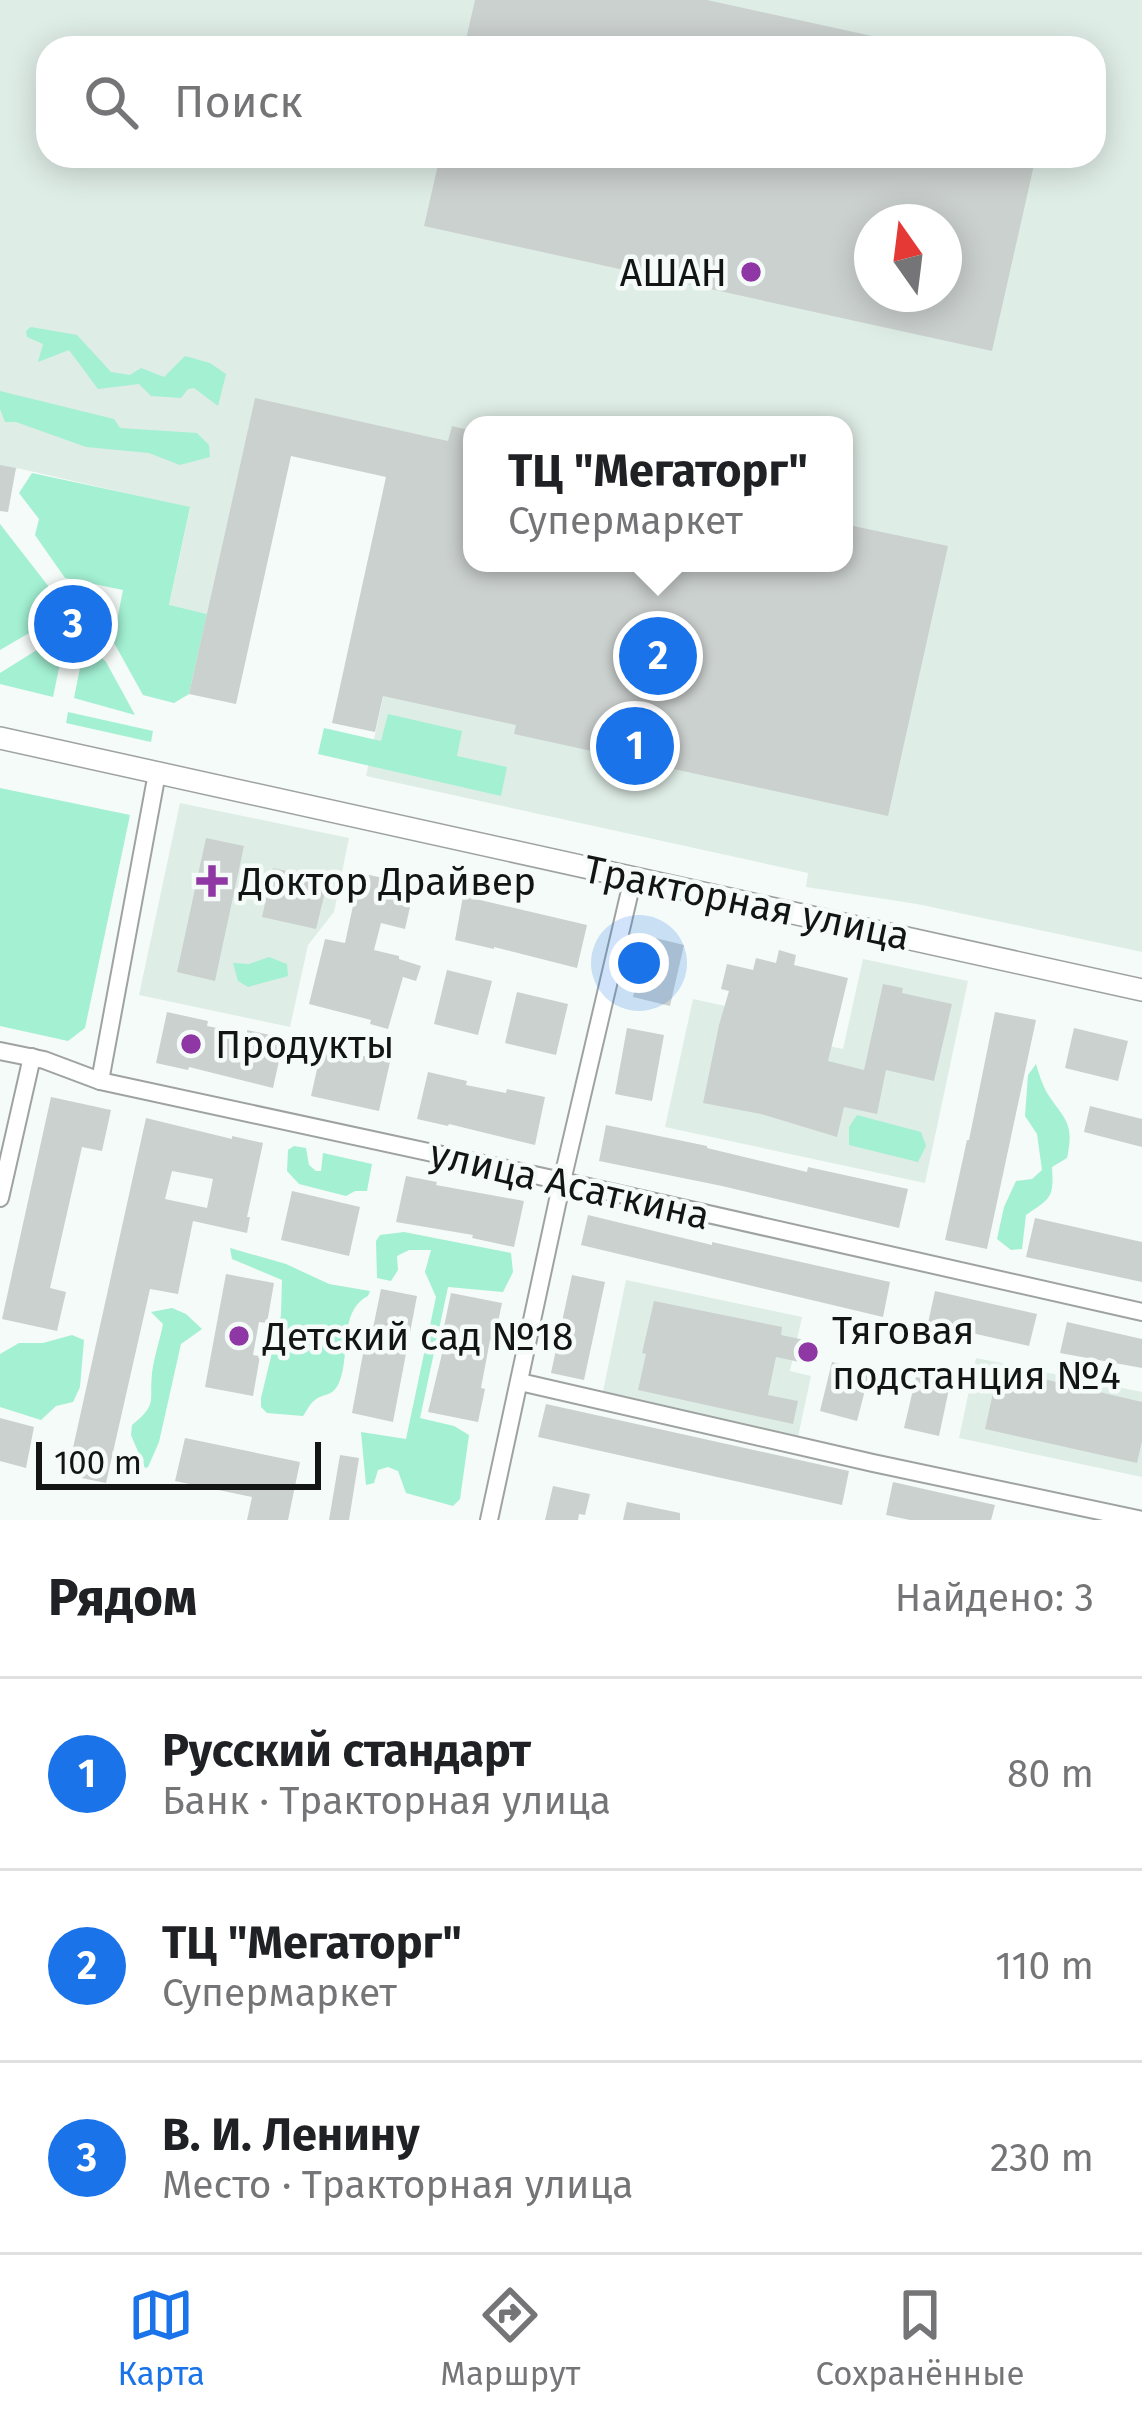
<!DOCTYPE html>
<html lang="ru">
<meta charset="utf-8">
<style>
body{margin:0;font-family:"Fira Sans",sans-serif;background:#f2f2f2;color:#202124}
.compass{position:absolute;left:854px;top:204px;width:108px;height:108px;border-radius:50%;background:#fff;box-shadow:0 6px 30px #0003;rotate:346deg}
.scale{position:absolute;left:36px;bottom:30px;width:285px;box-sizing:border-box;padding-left:12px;border:6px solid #131514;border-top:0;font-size:33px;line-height:42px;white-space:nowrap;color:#131514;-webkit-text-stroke:9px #f5fbf8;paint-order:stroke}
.you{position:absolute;left:639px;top:963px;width:42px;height:42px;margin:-30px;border:9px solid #fff;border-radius:50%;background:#1a73e8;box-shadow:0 0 0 18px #1a73e833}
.badge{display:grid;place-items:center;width:78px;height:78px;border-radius:50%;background:#1a73e8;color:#fff;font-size:39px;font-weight:700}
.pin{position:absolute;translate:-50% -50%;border:6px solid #fff;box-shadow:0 3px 12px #0006}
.popup{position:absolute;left:463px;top:416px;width:390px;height:156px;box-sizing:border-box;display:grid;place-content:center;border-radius:24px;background:#fff;filter:drop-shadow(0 3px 9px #0005);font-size:39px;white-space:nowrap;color:#757577}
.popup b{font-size:45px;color:#202124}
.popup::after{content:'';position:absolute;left:50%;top:100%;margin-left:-24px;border:24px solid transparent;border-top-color:#fff}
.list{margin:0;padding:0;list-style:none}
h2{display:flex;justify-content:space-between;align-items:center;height:156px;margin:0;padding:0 48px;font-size:51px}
h2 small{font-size:39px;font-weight:400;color:#757577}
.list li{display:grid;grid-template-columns:78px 1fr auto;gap:36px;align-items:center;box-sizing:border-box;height:192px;padding:0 48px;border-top:3px solid #e0e0e0}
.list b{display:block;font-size:45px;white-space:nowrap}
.list p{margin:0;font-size:39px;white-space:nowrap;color:#757577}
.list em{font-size:39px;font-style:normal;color:#757577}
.icon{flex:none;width:66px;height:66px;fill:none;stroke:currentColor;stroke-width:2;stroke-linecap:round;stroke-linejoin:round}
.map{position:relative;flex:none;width:1142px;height:1520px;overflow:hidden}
.search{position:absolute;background:#fff;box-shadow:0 6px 30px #0003;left:36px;right:36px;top:36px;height:132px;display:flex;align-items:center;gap:30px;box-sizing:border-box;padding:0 42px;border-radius:36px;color:#757577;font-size:45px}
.sheet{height:732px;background:#fff}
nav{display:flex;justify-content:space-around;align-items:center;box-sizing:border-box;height:168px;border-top:3px solid #e0e0e0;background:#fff;font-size:33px;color:#757577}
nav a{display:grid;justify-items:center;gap:6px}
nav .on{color:#1a73e8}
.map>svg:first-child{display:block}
.built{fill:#dfede7;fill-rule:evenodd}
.green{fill:#a3f0d3}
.building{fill:#cbd1cf;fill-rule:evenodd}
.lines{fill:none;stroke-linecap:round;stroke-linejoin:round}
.street-casing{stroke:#9ea3a1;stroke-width:20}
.secondary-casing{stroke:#9ea3a1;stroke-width:24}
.street{stroke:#fff;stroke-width:16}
.secondary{stroke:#fff;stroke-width:21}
.poi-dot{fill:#8f38a5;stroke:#f5fbf8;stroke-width:4.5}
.labels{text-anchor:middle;stroke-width:9;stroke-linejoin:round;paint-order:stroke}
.poi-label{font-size:39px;fill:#131514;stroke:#f5fbf8;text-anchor:start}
.street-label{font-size:39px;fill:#131514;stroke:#f5fbf8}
</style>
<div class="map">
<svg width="1142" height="1520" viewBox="0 0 1142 1520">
<rect width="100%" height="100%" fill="#f5fbf8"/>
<g class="built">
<path d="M0 0H1142V952L917 904 806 887 808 873 366 776 439 439 255 399 207 614 169 606 190 508 17 468 0 501ZM48 48H1094V156H48ZM872 222H944V294H872ZM472 425H844V563H472Z"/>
<path d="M180 803 349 838 334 912 308 945 290 1027 139 995Z"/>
<path d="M863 959 968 981 925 1183 665 1127 693 999 772 1016 770 1033 843 1049Z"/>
<path d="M626 1280 802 1317 790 1371 811 1376 798 1437 602 1396Z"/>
<path d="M976 1358 1142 1392V1477L959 1438Z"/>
</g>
<g class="green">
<path d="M31 327 77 335 111 372 130 375 141 368 164 377 185 356 210 363 226 374 218 406 194 388 188 389 181 398 151 396 139 384 98 389 69 350 38 362 43 344 27 337 26 331Z"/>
<path d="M0 391 114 419 120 428 197 433 209 445 210 457 180 465 149 453 86 447 16 422H5L0 409Z"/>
<path d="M32 473 190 507 169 605 207 614 189 694 174 703 143 695 113 641 123 590 65 578 35 535 39 519 19 493Z"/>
<path d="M0 524 49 587 36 629 0 650Z"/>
<path d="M48 643 63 649 53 697 0 684V673Z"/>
<path d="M91 653 100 656 106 662 135 715 74 698 82 658Z"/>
<path d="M68 712 153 731 151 742 66 723Z"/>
<path d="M388 714 462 731 457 756 507 767 501 796 318 754 324 728 381 741Z"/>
<path d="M0 788 130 815 85 1028 68 1041 0 1026Z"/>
<path d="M269 957 287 964 288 976 248 987 238 981 233 963 249 964Z"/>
<path d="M1036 1064C1039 1074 1042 1084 1047 1093 1064 1119 1075 1122 1067 1158L1052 1167C1054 1198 1051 1198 1026 1215L1022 1249 1011 1250 997 1239 1004 1207 1016 1181 1032 1179 1042 1170 1037 1134 1025 1116 1028 1075Z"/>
<path d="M857 1115 921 1132 926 1146 918 1162 849 1145V1127Z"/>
<path d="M294 1146 306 1148 309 1165 316 1171H321L323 1153 372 1164 367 1191H355L346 1196 299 1184 287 1171 288 1150Z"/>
<path d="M404 1232 511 1253 513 1272 503 1292 448 1287 420 1418 454 1426 469 1435 460 1499 453 1506 406 1493 398 1471 388 1467 378 1470 374 1483 366 1485 361 1432 406 1439 436 1297 425 1272 431 1250H409L397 1256 398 1270 391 1281 377 1278 376 1241 380 1235Z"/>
<path d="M230 1248 286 1264 329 1284 370 1291 368 1296C337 1312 352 1358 338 1385 331 1397 324 1393 315 1400 309 1404 307 1411 303 1416L267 1413 261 1407V1398L281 1315 282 1280 232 1259Z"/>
<path d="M172 1308 186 1314 202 1329 181 1344 159 1442 148 1467 145 1468 131 1435 132 1425C158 1404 149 1402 152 1373 154 1357 160 1340 163 1324L151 1312Z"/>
<path d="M72 1335 84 1340 80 1387 73 1402 56 1406 41 1420 0 1407V1354L19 1343H43Z"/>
</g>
<g class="building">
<path d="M475 0H707L895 41 894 48H464Z"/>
<path d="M440 156H1036L992 351 424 226ZM872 222H944V294H872Z"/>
<path d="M255 398 448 441 452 426 472 431V563H844V524L948 546 888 816 514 734 516 725 383 696 375 732 332 723 386 477 291 456 236 704 189 694Z"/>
<path d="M0 465 16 468 8 512 0 511Z"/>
<path d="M206 838 244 846 215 981 177 972Z"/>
<path d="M273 868 328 880 316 929 262 917Z"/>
<path d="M360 873 415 885 405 929 381 923 374 950 399 956V959L421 966 416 981 403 977 388 1029 370 1024 371 1020 309 1004 325 939 345 943Z"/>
<path d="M463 896 587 925 577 968 494 947V949L455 940Z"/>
<path d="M647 936 684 945 670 1006 633 997Z"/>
<path d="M779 950 796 955 794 965 848 978 828 1061 864 1070 883 984 903 988 902 993 952 1004 934 1081 886 1070 877 1114 844 1107 837 1137 761 1114 703 1103 719 1025 729 991 721 989 727 964 753 970 756 958 776 963Z"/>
<path d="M447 970 492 981 478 1035 434 1024Z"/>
<path d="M517 992 568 1004 556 1055 505 1043Z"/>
<path d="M167 1012 208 1021 207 1026 247 1034V1030L284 1038 273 1088 189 1067 188 1070 156 1063Z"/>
<path d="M995 1012 1036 1020 987 1249 945 1240 967 1140H969Z"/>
<path d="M627 1028 664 1035 652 1101 615 1094Z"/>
<path d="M1074 1028 1128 1041 1118 1081 1065 1068Z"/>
<path d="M322 1047 390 1062 379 1111 311 1096Z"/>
<path d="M428 1072 467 1081 466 1085 506 1093 507 1089 545 1097 535 1145 449 1124 448 1126 417 1119Z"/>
<path d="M51 1097 111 1110 102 1151 82 1147 50 1288 66 1292 57 1331 2 1319Z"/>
<path d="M1090 1106 1142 1119V1147L1084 1132Z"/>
<path d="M146 1118 232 1139V1136L263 1143 247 1217H250L247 1233 193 1221 178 1294 150 1289 106 1483 67 1475ZM172 1171 213 1179 207 1208 165 1199Z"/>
<path d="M606 1125 707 1146V1148L807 1172 808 1167 908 1189 899 1228 722 1186 599 1161Z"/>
<path d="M406 1176 437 1182 436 1185 524 1201 514 1247 472 1238 473 1235 396 1222Z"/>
<path d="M292 1191 360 1207 349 1256 281 1240Z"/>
<path d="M588 1215 712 1245V1242L890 1282 883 1317 581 1245Z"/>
<path d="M1035 1218 1142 1242V1282L1026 1257Z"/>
<path d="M226 1274 274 1283 267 1323 259 1322 253 1355 260 1356 253 1396 205 1387Z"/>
<path d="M572 1275 605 1282 584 1380 551 1373Z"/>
<path d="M381 1289 417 1296 393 1422 352 1413 367 1332 372 1333Z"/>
<path d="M935 1291 1037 1314 1029 1346 928 1323Z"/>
<path d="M451 1293 502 1303 494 1341 490 1340 481 1388 485 1389 478 1422 428 1412 446 1337 442 1336Z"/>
<path d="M654 1301 782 1327 781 1335 819 1343 814 1365 776 1357 768 1395 798 1401 793 1424 638 1390 646 1354 642 1353Z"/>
<path d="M1067 1322 1142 1339V1368L1060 1353Z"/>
<path d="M832 1362 870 1371 857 1421 820 1411Z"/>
<path d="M1001 1369 1142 1402V1441L1137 1463 985 1429 993 1393 986 1391 990 1374 999 1376Z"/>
<path d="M916 1377 950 1384 939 1436 904 1428Z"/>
<path d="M546 1404 849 1471 842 1505 538 1437Z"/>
<path d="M0 1418 34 1427 26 1468 0 1461Z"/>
<path d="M185 1438 300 1462 288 1520H247L252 1497 175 1481Z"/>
<path d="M340 1455 359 1458 349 1520H329Z"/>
<path d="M893 1482 995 1505 991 1520H910L886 1515Z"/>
<path d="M553 1486 590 1494 585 1515 579 1514 578 1520H545Z"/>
<path d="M627 1502 680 1513V1520H623Z"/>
</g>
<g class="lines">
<g class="street-casing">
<g id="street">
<path d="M0 1051 44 1060 100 1081 562 1181 1142 1312"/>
<path d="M100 1081 157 773"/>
<path d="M0 1198 32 1057"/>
<path d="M520 1382 873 1463 1142 1520"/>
<path d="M489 1520 562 1181 633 878"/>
</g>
</g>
<g class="secondary-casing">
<path id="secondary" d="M0 738 1142 990"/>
</g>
<use href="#street" class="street"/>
<use href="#secondary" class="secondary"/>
</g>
<g class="poi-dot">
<circle cx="751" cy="272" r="12"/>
<path d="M206 863h12v12h12v12h-12v12h-12v-12h-12v-12h12z"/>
<circle cx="191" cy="1044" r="12"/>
<circle cx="239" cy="1336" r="12"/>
<circle cx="808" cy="1352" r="12"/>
</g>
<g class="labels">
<g class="poi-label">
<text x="727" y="286" text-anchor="end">АШАН</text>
<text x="239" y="895">Доктор Драйвер</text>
<text x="215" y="1058">Продукты</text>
<text x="832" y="1344">Тяговая<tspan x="832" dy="45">подстанция №4</tspan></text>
<text x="263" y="1350">Детский сад №18</text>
</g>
<g class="street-label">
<text transform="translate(747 902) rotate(12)" y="14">Тракторная улица</text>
<text transform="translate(570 1184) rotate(13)" y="14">улица Асаткина</text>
</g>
</g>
</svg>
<svg class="compass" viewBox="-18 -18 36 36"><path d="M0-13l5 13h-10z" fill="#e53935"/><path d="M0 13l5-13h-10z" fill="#757577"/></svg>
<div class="scale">100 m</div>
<div class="you"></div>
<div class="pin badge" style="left:635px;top:746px">1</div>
<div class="pin badge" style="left:658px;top:656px">2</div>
<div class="popup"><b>ТЦ &quot;Мегаторг&quot;</b>Супермаркет</div>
<div class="pin badge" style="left:73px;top:624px">3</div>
<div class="search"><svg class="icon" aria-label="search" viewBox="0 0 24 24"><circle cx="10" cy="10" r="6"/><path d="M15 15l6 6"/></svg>Поиск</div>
</div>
<section class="sheet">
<h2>Рядом<small>Найдено: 3</small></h2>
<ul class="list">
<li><span class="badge">1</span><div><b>Русский стандарт</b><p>Банк · Тракторная улица</p></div><em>80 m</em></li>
<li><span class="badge">2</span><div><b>ТЦ &quot;Мегаторг&quot;</b><p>Супермаркет</p></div><em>110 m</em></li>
<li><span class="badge">3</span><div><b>В. И. Ленину</b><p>Место · Тракторная улица</p></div><em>230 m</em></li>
</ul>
</section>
<nav>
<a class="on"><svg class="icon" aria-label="map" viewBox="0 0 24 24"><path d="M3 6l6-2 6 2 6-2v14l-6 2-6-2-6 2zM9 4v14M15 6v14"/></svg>Карта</a>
<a><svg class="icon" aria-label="directions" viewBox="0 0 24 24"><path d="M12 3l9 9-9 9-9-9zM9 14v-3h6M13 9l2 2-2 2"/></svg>Маршрут</a>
<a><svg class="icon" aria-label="saved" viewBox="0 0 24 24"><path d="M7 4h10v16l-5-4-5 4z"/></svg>Сохранённые</a>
</nav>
